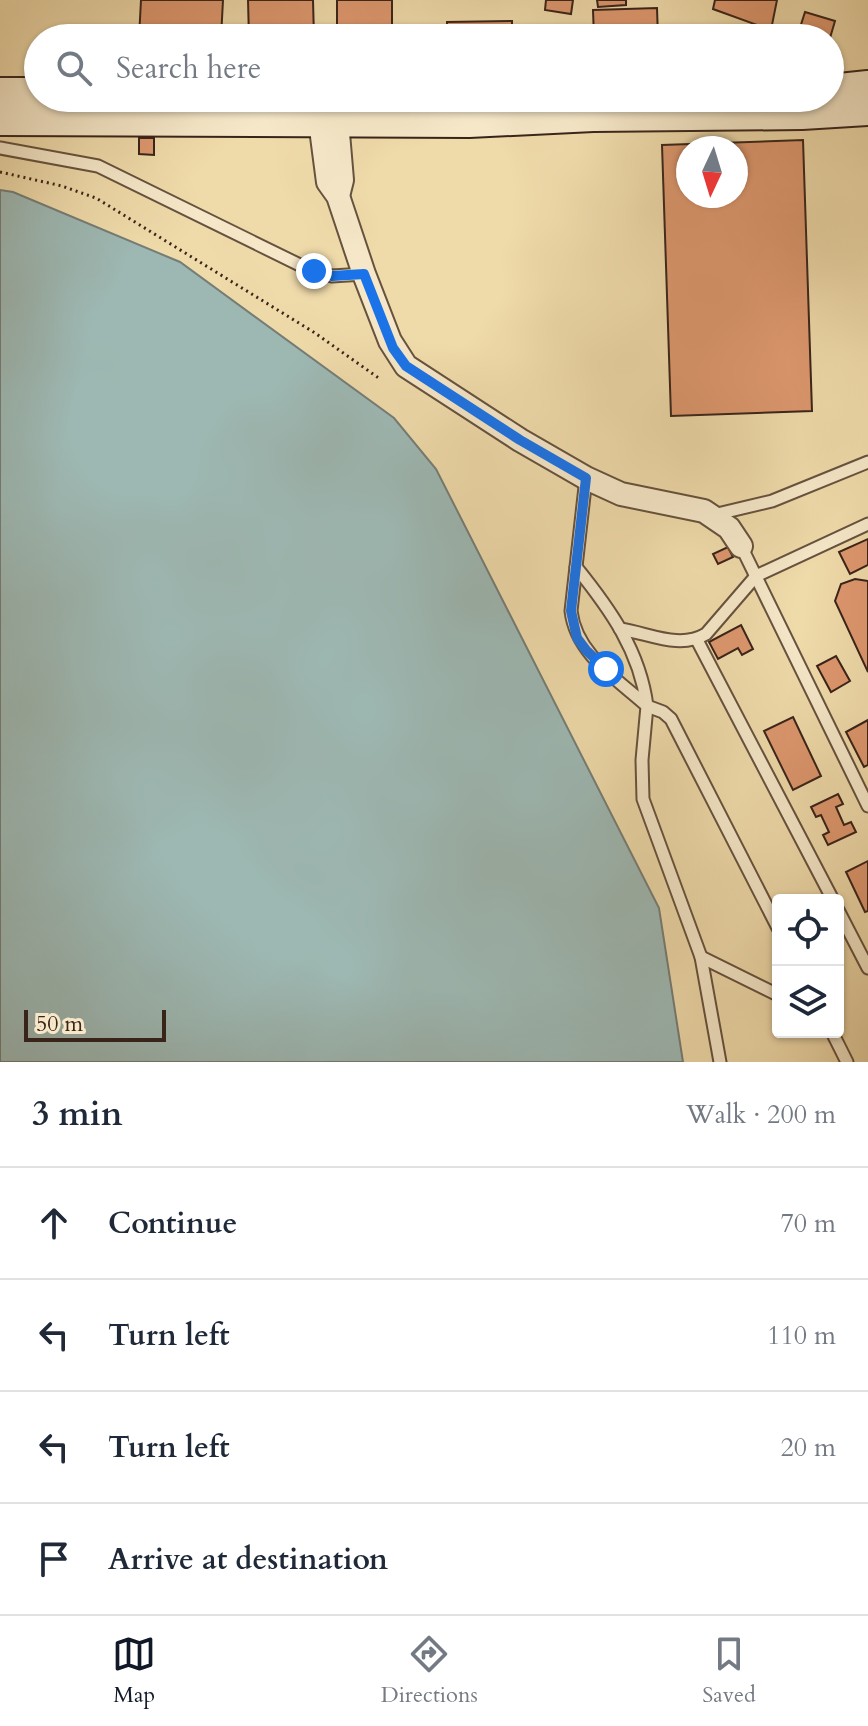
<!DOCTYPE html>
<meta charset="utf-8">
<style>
body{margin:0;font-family:Cardo,serif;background:#f6f6f7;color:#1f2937}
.controls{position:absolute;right:24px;bottom:24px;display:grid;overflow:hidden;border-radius:8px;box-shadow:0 2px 6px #0004}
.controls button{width:72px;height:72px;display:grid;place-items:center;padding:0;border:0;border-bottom:2px solid #e0e1e3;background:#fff;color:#1f2937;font:40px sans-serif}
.compass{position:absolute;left:676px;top:136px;width:72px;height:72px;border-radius:50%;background:#fff;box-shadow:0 2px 6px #0004;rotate:184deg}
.scale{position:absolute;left:24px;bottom:20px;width:142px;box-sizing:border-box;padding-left:8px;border:4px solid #39241a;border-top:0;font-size:22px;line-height:28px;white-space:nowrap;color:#39241a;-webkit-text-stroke:6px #f5e7c8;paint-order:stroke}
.stop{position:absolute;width:24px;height:24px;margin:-18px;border:6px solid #1a73e8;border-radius:50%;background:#fff}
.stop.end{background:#1a73e8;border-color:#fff;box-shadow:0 2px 8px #0008}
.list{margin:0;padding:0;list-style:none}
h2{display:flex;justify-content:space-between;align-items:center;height:104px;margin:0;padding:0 32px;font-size:34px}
h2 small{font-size:26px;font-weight:400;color:#747a83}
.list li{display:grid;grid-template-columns:52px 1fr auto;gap:24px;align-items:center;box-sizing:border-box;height:112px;padding:0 32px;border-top:2px solid #e0e1e3}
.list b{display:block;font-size:30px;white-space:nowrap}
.list em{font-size:26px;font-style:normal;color:#747a83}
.icon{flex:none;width:44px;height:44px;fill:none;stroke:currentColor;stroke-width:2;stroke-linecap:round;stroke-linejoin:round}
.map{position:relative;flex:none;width:868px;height:1062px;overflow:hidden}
.search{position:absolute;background:#fff;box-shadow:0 2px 6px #0004;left:24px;right:24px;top:24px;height:88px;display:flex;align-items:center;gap:20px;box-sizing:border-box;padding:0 28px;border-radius:44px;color:#747a83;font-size:30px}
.sheet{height:552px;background:#fff}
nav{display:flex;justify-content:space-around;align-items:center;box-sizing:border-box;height:112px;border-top:2px solid #e0e1e3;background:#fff;font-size:22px;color:#747a83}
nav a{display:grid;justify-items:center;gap:4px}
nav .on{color:#111827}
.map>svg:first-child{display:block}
.water{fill:#9db8b3;stroke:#757d76;stroke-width:2}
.building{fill:#dd976e;stroke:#39241a;stroke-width:2;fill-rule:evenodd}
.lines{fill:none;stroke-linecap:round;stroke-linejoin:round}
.service-casing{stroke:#66523e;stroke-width:15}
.minor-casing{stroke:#66523e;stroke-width:26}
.secondary-casing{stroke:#39241a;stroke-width:34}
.path{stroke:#39241a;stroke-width:3;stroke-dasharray:2 4;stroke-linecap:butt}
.service{stroke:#f5e7c8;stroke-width:11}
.minor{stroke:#f5e7c8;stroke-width:22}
.secondary{stroke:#f5e7c8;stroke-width:30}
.route{stroke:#1a73e8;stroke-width:10}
</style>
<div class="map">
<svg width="868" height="1062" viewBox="0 0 868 1062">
<rect width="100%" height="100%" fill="#efdaaa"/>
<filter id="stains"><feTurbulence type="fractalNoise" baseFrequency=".0025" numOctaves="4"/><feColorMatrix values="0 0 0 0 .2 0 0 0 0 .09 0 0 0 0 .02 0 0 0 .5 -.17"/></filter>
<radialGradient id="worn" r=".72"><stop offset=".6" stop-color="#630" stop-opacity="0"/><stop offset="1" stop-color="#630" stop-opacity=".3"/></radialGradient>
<path class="water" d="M0 190 13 192 180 262 394 418 436 469 659 908 683 1062H0Z"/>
<g class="building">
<path d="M141 0H223L221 38H139Z"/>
<path d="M248 0H313L314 38H249Z"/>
<path d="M337 0H392V38H326V26H337Z"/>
<path d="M546 0H573L571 14 545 10Z"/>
<path d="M597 0H626V5L598 7Z"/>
<path d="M715 0H777L771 30 713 9Z"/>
<path d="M657 8 658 38H594L593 10Z"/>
<path d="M805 12 835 21 830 38H811L798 34Z"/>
<path d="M512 21V38H447V22Z"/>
<path d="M697 28 735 29V38H697Z"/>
<path d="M139 138H154V155L139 154Z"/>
<path d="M803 140 812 411 671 416 662 145ZM688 148H736V196H688Z"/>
<path d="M868 539V565L850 574 839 552Z"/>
<path d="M728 547 733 557 718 564 713 554Z"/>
<path d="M855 579 868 581V672L835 601 841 584Z"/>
<path d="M741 625 753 649 742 655 738 648 718 659 709 642Z"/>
<path d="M836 656 850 681 831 692 817 666Z"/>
<path d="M793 717 821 776 793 790 764 731Z"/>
<path d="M868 720V765L864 767 846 732Z"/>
<path d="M838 794 843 804 836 807 844 825 851 822 856 832 828 845 823 835 829 832 821 815 816 817 811 807Z"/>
<path d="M868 861V911L865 912 846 872Z"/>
</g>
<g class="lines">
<g class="service-casing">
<g id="service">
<path d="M0 148 98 166 308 269 332 276 364 274"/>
<path d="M586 478 571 611C576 654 617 679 647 706L642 760 643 799 701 957 720 1062"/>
<path d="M713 515 772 501 868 462"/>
<path d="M741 546 868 806"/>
<path d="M576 567C610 609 640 651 647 706L663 712 671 719 778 928"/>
<path d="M620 629C649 633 679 650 706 634L756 576 868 524"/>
<path d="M697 640 833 900"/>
<path d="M838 910 868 968"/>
<path d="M701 957 778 995"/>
<path d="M832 1032 847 1062"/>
</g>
</g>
<g class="minor-casing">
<g id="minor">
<path d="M317 98 328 182 338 196 364 274 390 341 406 366 520 440 586 478 621 494 704 511 729 528 741 546"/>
<path d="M335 98 342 180 339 192"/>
</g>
</g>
<g class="secondary-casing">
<g id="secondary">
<path d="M830 90 868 86"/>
<path d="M0 93H38"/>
<path d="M0 120 469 122 593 116 802 114 868 110"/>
</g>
</g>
<path class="path" d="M0 172 62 186 96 198 315 333 380 379"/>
<use href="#service" class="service"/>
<use href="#minor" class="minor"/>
<use href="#secondary" class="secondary"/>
</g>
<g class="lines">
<path class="route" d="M314 271 332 276 364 274 393 348 406 366 520 440 586 478 571 611 577 638 586 650 606 669"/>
</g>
<rect width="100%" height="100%" filter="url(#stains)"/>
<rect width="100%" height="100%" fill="url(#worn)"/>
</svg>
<div class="controls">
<button><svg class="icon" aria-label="locate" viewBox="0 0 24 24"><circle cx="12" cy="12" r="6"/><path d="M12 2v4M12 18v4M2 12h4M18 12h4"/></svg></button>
<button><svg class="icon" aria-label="layers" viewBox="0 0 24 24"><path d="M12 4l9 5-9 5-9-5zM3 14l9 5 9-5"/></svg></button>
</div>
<svg class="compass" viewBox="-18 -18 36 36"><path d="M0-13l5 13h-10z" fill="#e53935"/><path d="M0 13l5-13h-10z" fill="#747a83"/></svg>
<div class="scale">50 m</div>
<div class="stop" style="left:606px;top:669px"></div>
<div class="stop end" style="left:314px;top:271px"></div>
<div class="search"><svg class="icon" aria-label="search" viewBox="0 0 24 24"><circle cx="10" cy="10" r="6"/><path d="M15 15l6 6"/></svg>Search here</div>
</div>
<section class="sheet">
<h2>3 min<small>Walk · 200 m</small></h2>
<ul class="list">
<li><svg class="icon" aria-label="ahead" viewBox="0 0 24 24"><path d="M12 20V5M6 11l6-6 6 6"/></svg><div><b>Continue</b></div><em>70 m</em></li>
<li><svg class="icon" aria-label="left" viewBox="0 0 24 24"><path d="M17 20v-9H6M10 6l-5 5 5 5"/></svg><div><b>Turn left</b></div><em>110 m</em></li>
<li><svg class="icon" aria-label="left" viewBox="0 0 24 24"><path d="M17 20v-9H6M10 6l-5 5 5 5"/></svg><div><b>Turn left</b></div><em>20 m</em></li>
<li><svg class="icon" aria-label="arrive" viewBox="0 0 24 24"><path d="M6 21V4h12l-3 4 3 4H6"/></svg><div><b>Arrive at destination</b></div></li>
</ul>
</section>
<nav>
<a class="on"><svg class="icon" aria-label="map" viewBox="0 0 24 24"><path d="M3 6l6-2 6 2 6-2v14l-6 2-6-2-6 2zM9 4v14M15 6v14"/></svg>Map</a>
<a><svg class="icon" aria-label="directions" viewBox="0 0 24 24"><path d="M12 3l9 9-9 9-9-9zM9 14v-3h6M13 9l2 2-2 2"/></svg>Directions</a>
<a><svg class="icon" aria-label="saved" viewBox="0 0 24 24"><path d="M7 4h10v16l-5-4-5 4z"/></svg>Saved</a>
</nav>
